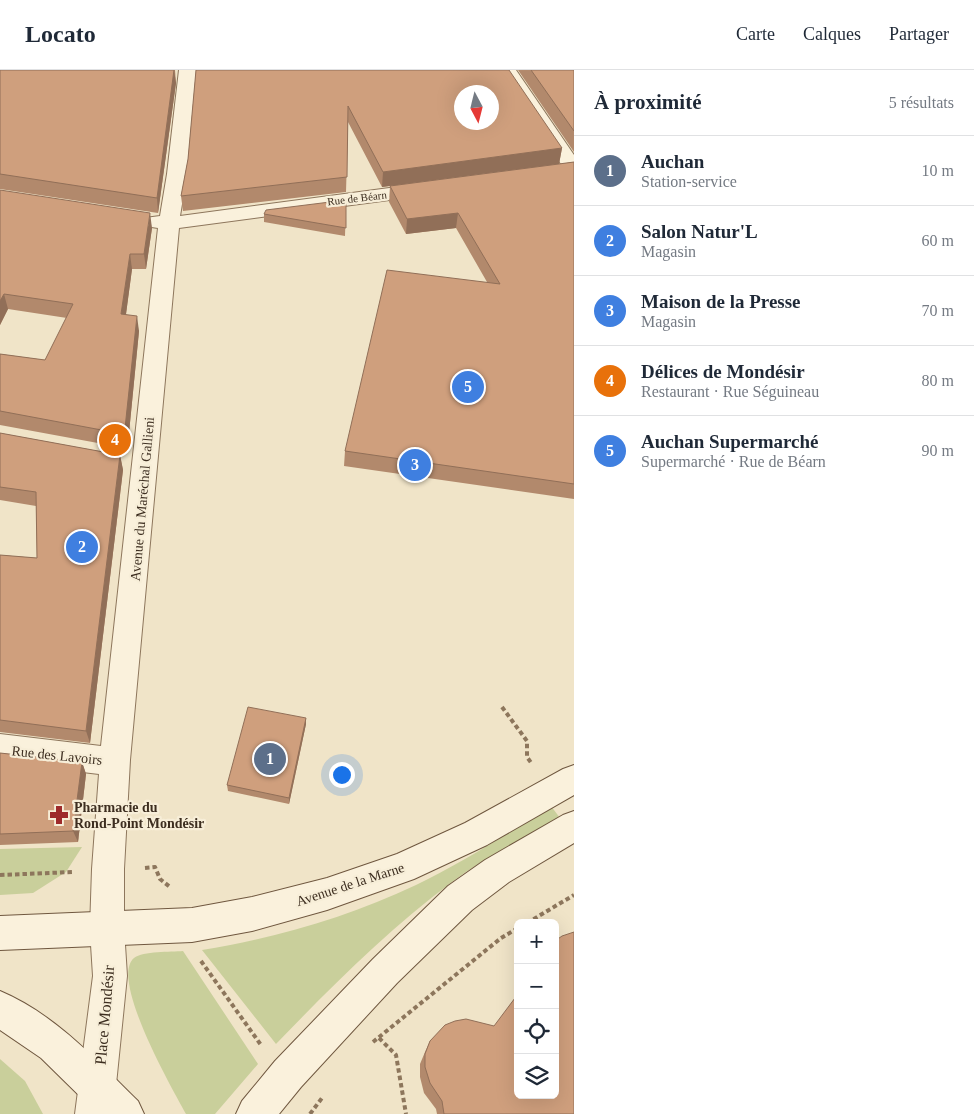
<!DOCTYPE html>
<html lang="fr">
<meta charset="utf-8">
<style>
body{margin:0;font-family:Georgia,serif;background:#f6f6f7;color:#1f2937}
.controls{position:absolute;right:15px;bottom:15px;display:grid;overflow:hidden;border-radius:8px;box-shadow:0 5px 20px #0002}
.controls button{width:45px;height:45px;display:grid;place-items:center;padding:0;border:0;border-bottom:1px solid #e0e1e3;background:#fff;color:#1f2937;font:25px sans-serif}
.compass{position:absolute;left:454px;top:15px;width:45px;height:45px;border-radius:50%;background:#fff;box-shadow:0 5px 20px #0002;rotate:173deg}
.you{position:absolute;left:341px;top:704px;width:18px;height:18px;margin:-12px;border:4px solid #fff;border-radius:50%;background:#1a73e8;box-shadow:0 0 0 8px #1a73e833}
.badge{display:grid;place-items:center;width:32px;height:32px;border-radius:50%;background:#9e2a2b;color:#fff;font-size:16px;font-weight:700}
.pin{position:absolute;translate:-50% -50%;border:2px solid #fff;box-shadow:0 1px 5px #0006}
.list{margin:0;padding:0;list-style:none}
h2{display:flex;justify-content:space-between;align-items:center;height:65px;margin:0;padding:0 20px;font-size:21px}
h2 small{font-size:16px;font-weight:400;color:#747a83}
.list li{display:grid;grid-template-columns:32px 1fr auto;gap:15px;align-items:center;box-sizing:border-box;height:70px;padding:0 20px;border-top:1px solid #e0e1e3}
.list b{display:block;font-size:19px;white-space:nowrap}
.list p{margin:0;font-size:16px;white-space:nowrap;color:#747a83}
.list em{font-size:16px;font-style:normal;color:#747a83}
.icon{flex:none;width:28px;height:28px;fill:none;stroke:currentColor;stroke-width:2;stroke-linecap:round;stroke-linejoin:round}
.map{position:relative;flex:none;width:574px;height:1044px;overflow:hidden}
header{display:flex;align-items:center;gap:30px;box-sizing:border-box;height:70px;padding:0 25px;background:#fff;border-bottom:1px solid #e0e1e3}
header strong{font-size:24px}
nav{display:flex;gap:28px;margin-inline-start:auto;font-size:18px}
main{display:flex}
aside{flex:1;background:#fff}
.map>svg:first-child{display:block}
.green{fill:#c9cf9b}
.lines{fill:none;stroke-linecap:round;stroke-linejoin:round}
.minor-casing{stroke:#8d765c;stroke-width:2}
.secondary-casing{stroke:#6f573f;stroke-width:2}
.path{stroke:#8d765c;stroke-width:4;stroke-dasharray:4.5 3;stroke-linecap:butt}
.minor{fill:#faf1dc;fill-rule:evenodd}
.secondary{fill:#faf1dc;fill-rule:evenodd}
.wall{fill:#b2896c}
.shaded-wall{fill:#916f58}
.building{fill:#cf9f7d;stroke:#916f58;fill-rule:evenodd}
.labels{text-anchor:middle;stroke-width:4.5;stroke-linejoin:round;paint-order:stroke}
.far-street-label{font-size:11px;fill:#3d2e20;stroke:#f7eed8}
.street-label{font-size:14px;fill:#3d2e20;stroke:#f7eed8}
.poi-label{font-size:14px;font-weight:bold;fill:#3d2e20;stroke:#f7eed8;text-anchor:start}
.near-street-label{font-size:16px;fill:#3d2e20;stroke:#f7eed8}
</style>
<header>
<strong>Locato</strong>
<nav><a>Carte</a><a>Calques</a><a>Partager</a></nav>
</header>
<main>
<div class="map">
<svg width="574" height="1044" viewBox="0 0 574 1044">
<rect width="100%" height="100%" fill="#f0e4c8"/>
<g class="green">
<path d="M551 736 560 748C524 768 485 787 452 812 388 860 332 916 276 974L202 880C275 868 349 847 416 815 463 792 507 764 551 736Z"/>
<path d="M82 777 66 802 33 823 0 825V779Z"/>
<path d="M183 881 258 994 215 1044H186C173 1020 109 909 134 888 143 881 171 882 183 881Z"/>
<path d="M0 989 25 1011 43 1044H0Z"/>
</g>
<g class="lines">
<g class="minor-casing">
<g id="minor">
<path d="M179 0H197L187 104 180 146 427 113 434 115 437 119 434 123 427 125 179 158 130 690 124 799V859L127 906 113 1044H75L93 906 90 859 92 799 99 704 0 692V664L101 676 158 158 145 156 142 152 145 148 160 146 167 104Z"/>
<path d="M498 0H516L574 85V105L567 103Z"/>
</g>
</g>
<g class="secondary-casing">
<g id="secondary">
<path d="M574 695V725L487 775 414 809 327 840 252 861 192 872 0 880V846L192 838 252 827 327 808 397 784 465 753 563 699Z"/>
<path d="M574 741V773L509 812 472 840 397 913 301 1017 279 1044H236L242 1031 275 991 373 889 448 816 485 790 563 745Z"/>
<path d="M0 921C55 944 96 990 138 1031L144 1044H98L41 988 0 960Z"/>
</g>
</g>
<g class="path">
<path d="M502 637 527 671V687L532 694"/>
<path d="M145 798 155 797 160 809 170 817"/>
<path d="M0 805 73 802"/>
<path d="M527 853 574 825"/>
<path d="M201 891 261 975"/>
<path d="M379 968 396 985 406 1044"/>
<path d="M373 972 501 868 518 858"/>
<path d="M310 1044 322 1028"/>
</g>
<use href="#minor" class="minor"/>
<use href="#secondary" class="secondary"/>
</g>
<g class="wall">
<path d="M0 0H175L176 13 158 143 0 119Z"/>
<path d="M196 0 562 78 559 94 382 117 348 52 346 122 183 141 181 126 188 89Z"/>
<path d="M518 0H574V82Z"/>
<path d="M574 92V429L344 396 345 381 487 212 456 158 406 164 389 132 390 116Z"/>
<path d="M0 120 152 158 146 199H132L126 244 139 261 128 373 125 378 0 355V284L45 290 67 248 8 239 0 255Z"/>
<path d="M346 130 345 166 264 152V144Z"/>
<path d="M0 363 120 385 123 400 90 673 0 662V485L37 488 36 436 0 430Z"/>
<path d="M306 648V654L289 734 228 721 227 715Z"/>
<path d="M0 683 82 692 86 704 78 772 0 775Z"/>
<path d="M430 971 574 1044H437L436 1039 424 1023 420 1007V994L425 982Z"/>
</g>
<g class="shaded-wall">
<path d="M174 0 176 13 158 143 157 128Z"/>
<path d="M562 78 559 94 382 117 383 102Z"/>
<path d="M150 143 152 158 146 199 144 184Z"/>
<path d="M458 143 456 158 406 164 407 149Z"/>
<path d="M130 184 132 199 124 259 121 244Z"/>
<path d="M4 224 8 239 0 255V231Z"/>
<path d="M137 246 139 261 128 373 125 378 123 364Z"/>
<path d="M120 385 123 400 90 673 86 661Z"/>
<path d="M306 648V654L289 734V728Z"/>
<path d="M82 692 86 704 78 772 73 761Z"/>
</g>
<g class="building">
<path d="M0 0H174L157 128 0 104Z"/>
<path d="M196 0H509L562 78 383 102 348 36 347 107 181 126 188 89ZM462 22H492V52H462Z"/>
<path d="M531 0H574V61Z"/>
<path d="M574 92V414L345 381 387 200 500 214 458 143 407 149 390 116Z"/>
<path d="M0 120 150 143 144 184H130L121 244 137 246 125 358 123 364 0 341V284L45 290 73 234 4 224 0 231Z"/>
<path d="M346 130V158L264 144 266 140Z"/>
<path d="M0 363 120 385 86 661 0 650V485L37 488 36 422 0 417Z"/>
<path d="M248 637 306 648 289 728 227 715Z"/>
<path d="M0 683 82 692 73 761 0 764Z"/>
<path d="M574 862V1044H444L442 1031 430 1013 425 997V984L430 971 445 955 455 951 466 949 494 956 518 924V1025H555V871L562 866Z"/>
</g>
<defs>
<g id="pharmacy-bare" transform="scale(1.5)"><path d="M-2-6h4v4h4v4h-4v4h-4v-4h-4v-4h4Z" fill="#9e2a2b" stroke="#f7eed8" stroke-width="2.5" paint-order="stroke"/></g>
</defs>
<g fill-rule="evenodd">
<use href="#pharmacy-bare" x="59" y="745"/>
</g>
<g class="labels">
<g class="far-street-label">
<text transform="translate(357 128) rotate(-7)" y="4">Rue de Béarn</text>
</g>
<g class="street-label">
<text transform="translate(142 429) rotate(-85)" y="5">Avenue du Maréchal Gallieni</text>
<text transform="translate(57 685) rotate(6)" y="5">Rue des Lavoirs</text>
<text transform="translate(350 814) rotate(-18)" y="5">Avenue de la Marne</text>
</g>
<g class="poi-label">
<text x="74" y="742">Pharmacie du<tspan x="74" dy="16">Rond-Point Mondésir</tspan></text>
</g>
<g class="near-street-label">
<text transform="translate(104 945) rotate(-85)" y="6">Place Mondésir</text>
</g>
</g>
</svg>
<div class="controls">
<button>+</button>
<button>−</button>
<button><svg class="icon" aria-label="locate" viewBox="0 0 24 24"><circle cx="12" cy="12" r="6"/><path d="M12 2v4M12 18v4M2 12h4M18 12h4"/></svg></button>
<button><svg class="icon" aria-label="layers" viewBox="0 0 24 24"><path d="M12 4l9 5-9 5-9-5zM3 14l9 5 9-5"/></svg></button>
</div>
<svg class="compass" viewBox="-18 -18 36 36"><path d="M0-13l5 13h-10z" fill="#e53935"/><path d="M0 13l5-13h-10z" fill="#747a83"/></svg>
<div class="you"></div>
<div class="pin badge" style="left:270px;top:689px;background:#5c6f8a">1</div>
<div class="pin badge" style="left:82px;top:477px;background:#3f7fe0">2</div>
<div class="pin badge" style="left:415px;top:395px;background:#3f7fe0">3</div>
<div class="pin badge" style="left:115px;top:370px;background:#e8710a">4</div>
<div class="pin badge" style="left:468px;top:317px;background:#3f7fe0">5</div>
</div>
<aside>
<h2>À proximité<small>5 résultats</small></h2>
<ul class="list">
<li><span class="badge" style="background:#5c6f8a">1</span><div><b>Auchan</b><p>Station-service</p></div><em>10 m</em></li>
<li><span class="badge" style="background:#3f7fe0">2</span><div><b>Salon Natur'L</b><p>Magasin</p></div><em>60 m</em></li>
<li><span class="badge" style="background:#3f7fe0">3</span><div><b>Maison de la Presse</b><p>Magasin</p></div><em>70 m</em></li>
<li><span class="badge" style="background:#e8710a">4</span><div><b>Délices de Mondésir</b><p>Restaurant · Rue Séguineau</p></div><em>80 m</em></li>
<li><span class="badge" style="background:#3f7fe0">5</span><div><b>Auchan Supermarché</b><p>Supermarché · Rue de Béarn</p></div><em>90 m</em></li>
</ul>
</aside>
</main>
